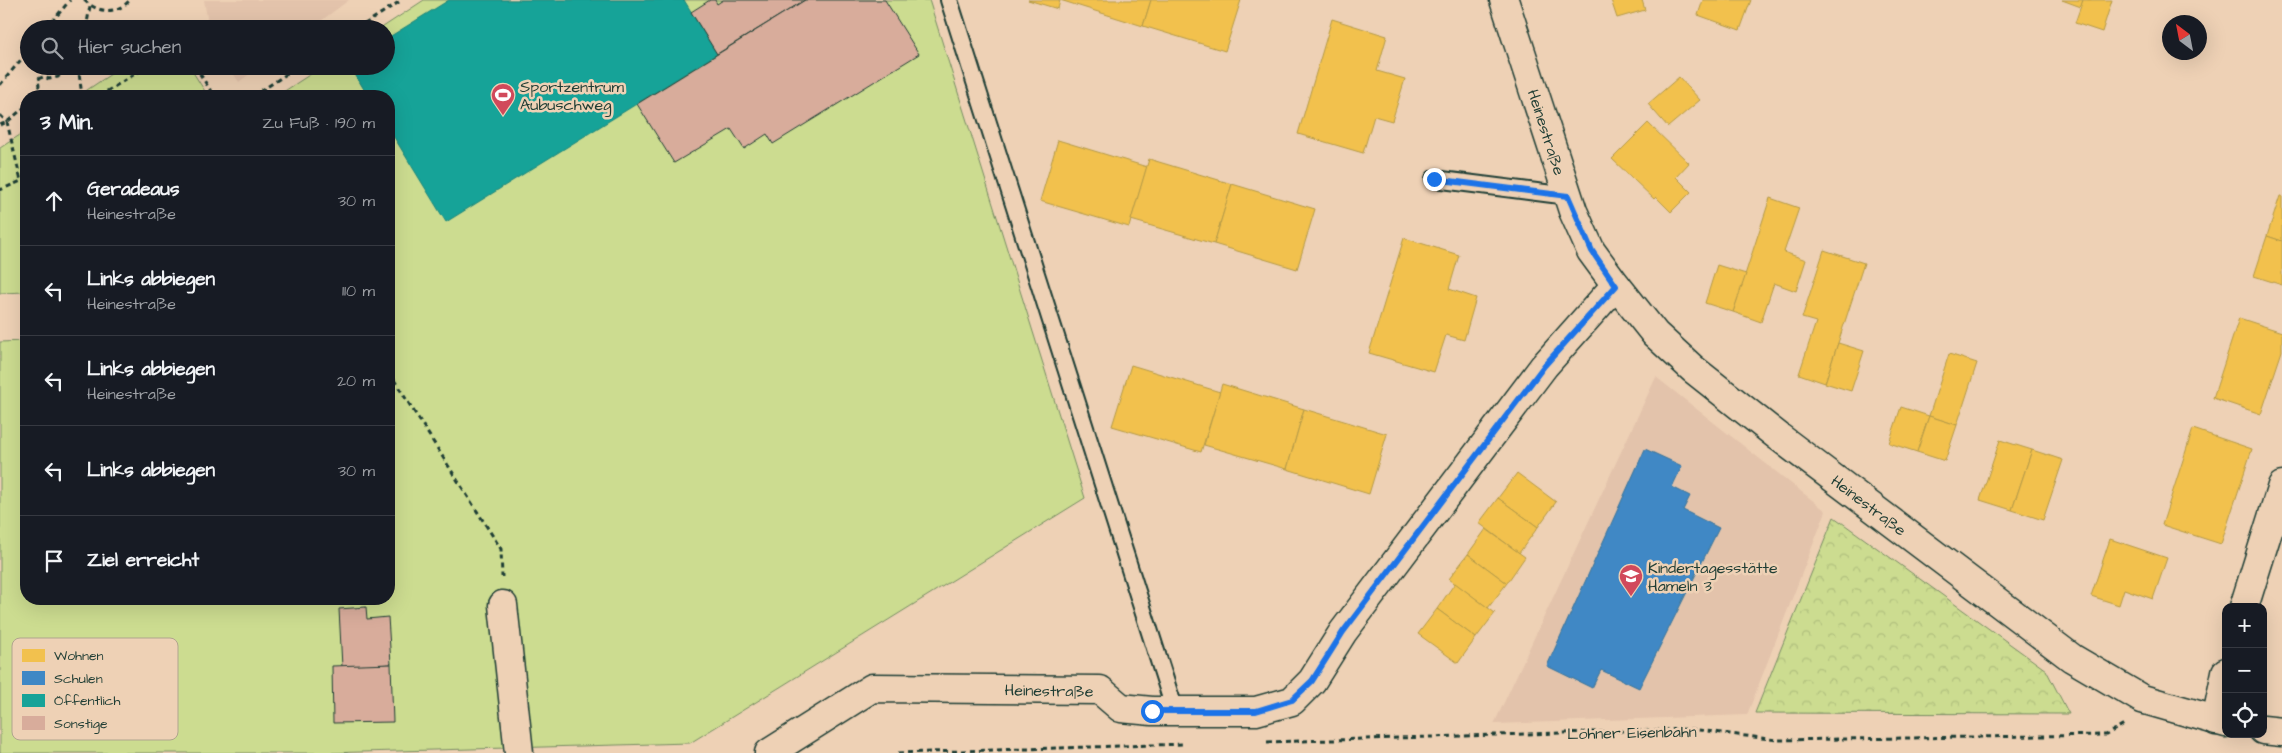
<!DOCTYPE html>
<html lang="de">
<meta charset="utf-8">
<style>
body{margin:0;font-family:"Architects Daughter",sans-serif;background:#20242c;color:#f1f3f6}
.controls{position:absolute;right:15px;bottom:15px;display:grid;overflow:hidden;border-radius:10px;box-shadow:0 5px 20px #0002}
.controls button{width:45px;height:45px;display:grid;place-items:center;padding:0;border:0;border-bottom:1px solid #363941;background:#171b24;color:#f1f3f6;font:25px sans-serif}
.compass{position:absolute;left:2162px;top:15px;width:45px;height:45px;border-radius:50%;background:#171b24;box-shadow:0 5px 20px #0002;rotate:328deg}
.stop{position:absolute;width:15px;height:15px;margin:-11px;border:4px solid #1a73e8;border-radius:50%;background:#fff}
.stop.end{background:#1a73e8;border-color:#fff;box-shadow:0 1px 5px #0008}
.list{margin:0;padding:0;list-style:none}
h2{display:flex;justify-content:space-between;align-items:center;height:65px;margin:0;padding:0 20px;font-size:21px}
h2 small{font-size:16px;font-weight:400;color:#9ea1a6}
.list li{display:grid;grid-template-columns:32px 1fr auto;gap:15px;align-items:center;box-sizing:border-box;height:90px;padding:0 20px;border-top:1px solid #363941}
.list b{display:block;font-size:19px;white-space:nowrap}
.list p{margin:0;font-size:16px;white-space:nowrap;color:#9ea1a6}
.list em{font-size:16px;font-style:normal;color:#9ea1a6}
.icon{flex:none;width:28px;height:28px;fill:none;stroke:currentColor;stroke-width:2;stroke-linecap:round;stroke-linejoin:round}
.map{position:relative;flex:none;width:2282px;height:753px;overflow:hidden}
.search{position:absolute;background:#171b24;box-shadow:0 5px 20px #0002;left:20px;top:20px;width:375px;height:55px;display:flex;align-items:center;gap:12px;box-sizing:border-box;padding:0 18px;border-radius:28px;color:#9ea1a6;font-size:19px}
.panel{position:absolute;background:#171b24;box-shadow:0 5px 20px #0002;left:20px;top:90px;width:375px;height:515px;border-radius:20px}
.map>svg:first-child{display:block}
.built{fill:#e3c3ab}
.grass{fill:#ccdc90;stroke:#768c62}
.park{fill:url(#park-crowns);stroke:#768c62}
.homes{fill:#f2c14e;stroke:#b39946}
.schools{fill:#3f88c5;stroke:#35729a}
.public{fill:#17a398;stroke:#19847a}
.building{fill:#d8ac9b;stroke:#1f3d34}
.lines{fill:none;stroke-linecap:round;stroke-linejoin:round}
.service-casing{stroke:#1f3d34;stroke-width:20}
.minor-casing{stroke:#1f3d34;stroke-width:31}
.path{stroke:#1f3d34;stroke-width:3;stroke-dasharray:5 4;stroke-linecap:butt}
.service{stroke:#eed1b5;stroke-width:16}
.minor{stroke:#eed1b5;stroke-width:28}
.route{stroke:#1a73e8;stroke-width:6}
.labels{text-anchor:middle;stroke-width:5;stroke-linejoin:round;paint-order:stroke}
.poi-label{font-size:16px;fill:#1f3d34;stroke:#eed1b5;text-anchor:start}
.street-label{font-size:16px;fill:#1f3d34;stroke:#eed1b5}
.key{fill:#eed1b5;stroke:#b0a58e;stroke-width:1}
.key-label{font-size:14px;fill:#1f3d34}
</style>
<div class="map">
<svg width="2282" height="753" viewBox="0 0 2282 753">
<defs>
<pattern id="park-crowns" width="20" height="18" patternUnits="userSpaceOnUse" patternTransform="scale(1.25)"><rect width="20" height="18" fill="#ccdc90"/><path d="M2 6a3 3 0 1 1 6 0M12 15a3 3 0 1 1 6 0" fill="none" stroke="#afbe7d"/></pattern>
</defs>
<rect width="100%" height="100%" fill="#eed1b5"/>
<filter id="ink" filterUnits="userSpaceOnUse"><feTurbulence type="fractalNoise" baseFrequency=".02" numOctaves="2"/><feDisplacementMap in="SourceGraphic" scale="10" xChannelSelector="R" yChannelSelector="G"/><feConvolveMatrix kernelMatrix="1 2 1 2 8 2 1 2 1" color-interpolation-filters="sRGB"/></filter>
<g filter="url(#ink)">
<g class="built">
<path d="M204 0H349L310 29H209Z"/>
<path d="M228 66H260L239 82Z"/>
<path d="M1656 377 1826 511 1747 715 1494 724Z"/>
</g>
<g class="grass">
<path d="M424 0H929L1085 498 690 743 324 753H0V342L26 341V599H389V333H393L389 327V96H277L323 66H386V29H380Z"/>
<path d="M123 66H189L208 96H78Z"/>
<path d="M26 131V292L0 293V148Z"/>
</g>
<path class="park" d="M1834 517 2046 670 2069 714 1755 713Z"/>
<g class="homes">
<path d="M1028 0H1060L1058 9Z"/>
<path d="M1060 0H1151L1143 26Z"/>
<path d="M1151 0H1241L1225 51 1143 26Z"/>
<path d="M1611 0H1642L1645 10 1617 18Z"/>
<path d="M1703 0H1751L1740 30 1698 15Z"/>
<path d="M2062 0H2083L2081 7Z"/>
<path d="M2083 0H2112L2102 32 2075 23Z"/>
<path d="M1332 19 1387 36 1377 71 1405 79 1392 121 1374 116 1363 153 1298 134Z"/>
<path d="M1679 77 1700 100 1668 127 1648 104Z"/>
<path d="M1648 123 1689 163 1676 177 1691 192 1671 212 1656 197 1654 199 1612 159Z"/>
<path d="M1058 140 1147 167 1129 227 1040 201Z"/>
<path d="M1149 159 1232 184 1214 244 1131 220Z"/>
<path d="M1232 184 1315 209 1297 269 1214 244Z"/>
<path d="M2280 196H2282V241L2267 236Z"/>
<path d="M1770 198 1799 208 1784 252 1806 260 1796 291 1774 283 1761 322 1733 312Z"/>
<path d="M2267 236 2282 241V285L2254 276Z"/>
<path d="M1404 238 1459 255 1449 289 1476 298 1464 340 1446 335 1434 372 1369 353Z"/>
<path d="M1824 250 1864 263 1825 383 1799 374 1816 322 1802 318Z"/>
<path d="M1717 265 1746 274 1733 312 1705 303Z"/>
<path d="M2239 318 2282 332V351L2261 414 2213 398Z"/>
<path d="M1838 343 1864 351 1851 391 1825 383Z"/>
<path d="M1949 354 1977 363 1957 425 1929 416Z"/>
<path d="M1131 365 1220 392 1201 452 1112 426Z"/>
<path d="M1222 384 1304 409 1287 469 1204 445Z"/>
<path d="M1901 407 1929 416 1917 452 1889 443Z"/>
<path d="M1304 409 1387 434 1369 494 1287 469Z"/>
<path d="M1929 416 1957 425 1945 461 1917 452Z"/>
<path d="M2193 429 2252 449 2221 544 2162 525Z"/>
<path d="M2000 440 2032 450 2012 510 1980 500Z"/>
<path d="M2032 450 2063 460 2043 520 2012 510Z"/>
<path d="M1517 473 1556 502 1538 527 1498 498Z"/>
<path d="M1498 498 1538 527 1519 553 1479 523Z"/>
<path d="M1486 529 1525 557 1507 583 1468 554Z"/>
<path d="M2110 539 2167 558 2153 599 2124 589 2119 605 2091 596Z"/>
<path d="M1468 554 1507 583 1488 608 1449 579Z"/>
<path d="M1455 583 1495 613 1476 638 1437 609Z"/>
<path d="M1437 609 1476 638 1458 663 1418 634Z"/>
</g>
<path class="schools" d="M1645 449 1682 466 1672 487 1690 496 1683 510 1719 528 1639 688 1601 670 1592 688 1547 666Z"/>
<path class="public" d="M449 0H684L717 54 446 222 389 129V96H368L350 66H386V39Z"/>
<g class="building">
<path d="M710 0H715L717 4 723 0H805L717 54 691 12Z"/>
<path d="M805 0H885L919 54 773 144 767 134 744 149 731 129 674 163 637 104Z"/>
<path d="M366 607 367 619 388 617 391 664 342 667 339 609Z"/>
<path d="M391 664 393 722 333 723 332 666Z"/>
</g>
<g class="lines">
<g class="service-casing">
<g id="service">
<path d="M949 0 1175 711"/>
<path d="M1434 179 1568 196"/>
</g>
</g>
<g class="minor-casing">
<g id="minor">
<path d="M1504 0 1573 211 1591 251 1616 285 1655 334 1693 369 1779 437 2072 658 2142 699 2226 723"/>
<path d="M503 605 519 753"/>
<path d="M2244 607 2282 486"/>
<path d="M2216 721 2226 672"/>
<path d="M2263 730 2282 732"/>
<path d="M769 753 872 688 1100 690 1121 708 1152 711H1256L1292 701 1312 681 1343 632 1544 366 1616 285"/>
</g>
</g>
<g class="path">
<path d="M84 0C98 13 116 15 130 0"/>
<path d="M46 29 70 0"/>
<path d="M86 29 90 6"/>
<path d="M357 29 402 0"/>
<path d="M80 66 79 73 82 96"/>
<path d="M195 66 214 96"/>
<path d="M0 85 29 50"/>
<path d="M35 96 39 86 38 79 43 77 49 79 58 77 64 70 72 66"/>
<path d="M99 96 148 66"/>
<path d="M253 96 299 66"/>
<path d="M0 115 7 122 21 181 0 190"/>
<path d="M0 125 7 122 26 106"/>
<path d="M24 181 26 179"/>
<path d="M389 372 501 549 502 577"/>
<path d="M1267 742 1691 729 1777 740 2106 735 2124 724"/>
<path d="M898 753 1185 744"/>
</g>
<use href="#service" class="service"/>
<use href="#minor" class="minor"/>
</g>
</g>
<g class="lines" filter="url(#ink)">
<path class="route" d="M1152 711H1256L1292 700 1312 681 1343 632 1544 366 1616 286 1592 251 1568 196 1434 179"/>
</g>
<defs>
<g id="stadium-pin" transform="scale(1.25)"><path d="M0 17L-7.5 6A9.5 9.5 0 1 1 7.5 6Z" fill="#d1495b" stroke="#eed1b5"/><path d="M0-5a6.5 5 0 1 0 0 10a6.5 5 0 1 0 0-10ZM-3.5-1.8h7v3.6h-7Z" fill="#fff"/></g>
<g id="school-pin" transform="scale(1.25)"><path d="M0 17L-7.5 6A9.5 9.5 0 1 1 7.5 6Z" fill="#d1495b" stroke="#eed1b5"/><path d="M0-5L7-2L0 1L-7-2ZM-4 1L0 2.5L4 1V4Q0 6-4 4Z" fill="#fff"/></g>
</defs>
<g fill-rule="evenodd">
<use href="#stadium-pin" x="503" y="95"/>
<use href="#school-pin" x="1631" y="576"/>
</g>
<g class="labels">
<g class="poi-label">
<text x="520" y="92">Sportzentrum<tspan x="520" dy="18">Aubuschweg</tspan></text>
<text x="1648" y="573">Kindertagesstätte<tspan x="1648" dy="18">Hameln 3</tspan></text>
</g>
<g class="street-label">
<text transform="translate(1547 132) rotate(72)" y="6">Heinestraße</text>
<text transform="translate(1869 505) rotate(37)" y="6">Heinestraße</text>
<text transform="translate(1049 690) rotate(1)" y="6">Heinestraße</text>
<text transform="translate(1632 732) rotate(-1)" y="6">Löhner Eisenbahn</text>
</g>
</g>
<rect x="12" y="638" width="166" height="102" rx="8" class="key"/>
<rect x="22" y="649" width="23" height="13" fill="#f2c14e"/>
<rect x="22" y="671" width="23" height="14" fill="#3f88c5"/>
<rect x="22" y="694" width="23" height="13" fill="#17a398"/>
<rect x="22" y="716" width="23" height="14" fill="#d8ac9b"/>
<g class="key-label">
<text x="54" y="660">Wohnen</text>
<text x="54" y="683">Schulen</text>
<text x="54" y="705">Öffentlich</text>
<text x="54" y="728">Sonstige</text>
</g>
</svg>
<div class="controls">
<button>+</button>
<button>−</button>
<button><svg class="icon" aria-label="locate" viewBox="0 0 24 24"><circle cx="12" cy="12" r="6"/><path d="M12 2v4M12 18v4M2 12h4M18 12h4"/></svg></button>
</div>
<svg class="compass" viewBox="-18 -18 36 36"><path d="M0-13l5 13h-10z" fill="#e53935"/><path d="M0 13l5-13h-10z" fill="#9ea1a6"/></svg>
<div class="stop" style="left:1152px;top:711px"></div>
<div class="stop end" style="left:1434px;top:179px"></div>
<div class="search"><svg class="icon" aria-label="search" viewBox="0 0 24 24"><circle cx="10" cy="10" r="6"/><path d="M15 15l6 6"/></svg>Hier suchen</div>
<section class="panel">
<h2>3 Min.<small>Zu Fuß · 190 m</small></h2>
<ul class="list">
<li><svg class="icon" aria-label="ahead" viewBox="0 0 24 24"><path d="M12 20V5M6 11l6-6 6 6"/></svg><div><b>Geradeaus</b><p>Heinestraße</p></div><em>30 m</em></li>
<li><svg class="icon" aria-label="left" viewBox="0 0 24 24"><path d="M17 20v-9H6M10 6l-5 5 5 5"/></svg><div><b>Links abbiegen</b><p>Heinestraße</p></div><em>110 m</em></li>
<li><svg class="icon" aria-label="left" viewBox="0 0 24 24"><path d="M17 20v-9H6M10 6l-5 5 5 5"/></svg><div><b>Links abbiegen</b><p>Heinestraße</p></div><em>20 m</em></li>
<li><svg class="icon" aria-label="left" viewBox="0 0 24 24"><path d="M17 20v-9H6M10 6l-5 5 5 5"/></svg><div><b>Links abbiegen</b></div><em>30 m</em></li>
<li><svg class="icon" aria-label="arrive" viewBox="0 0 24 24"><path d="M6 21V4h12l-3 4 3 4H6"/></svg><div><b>Ziel erreicht</b></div></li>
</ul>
</section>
</div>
